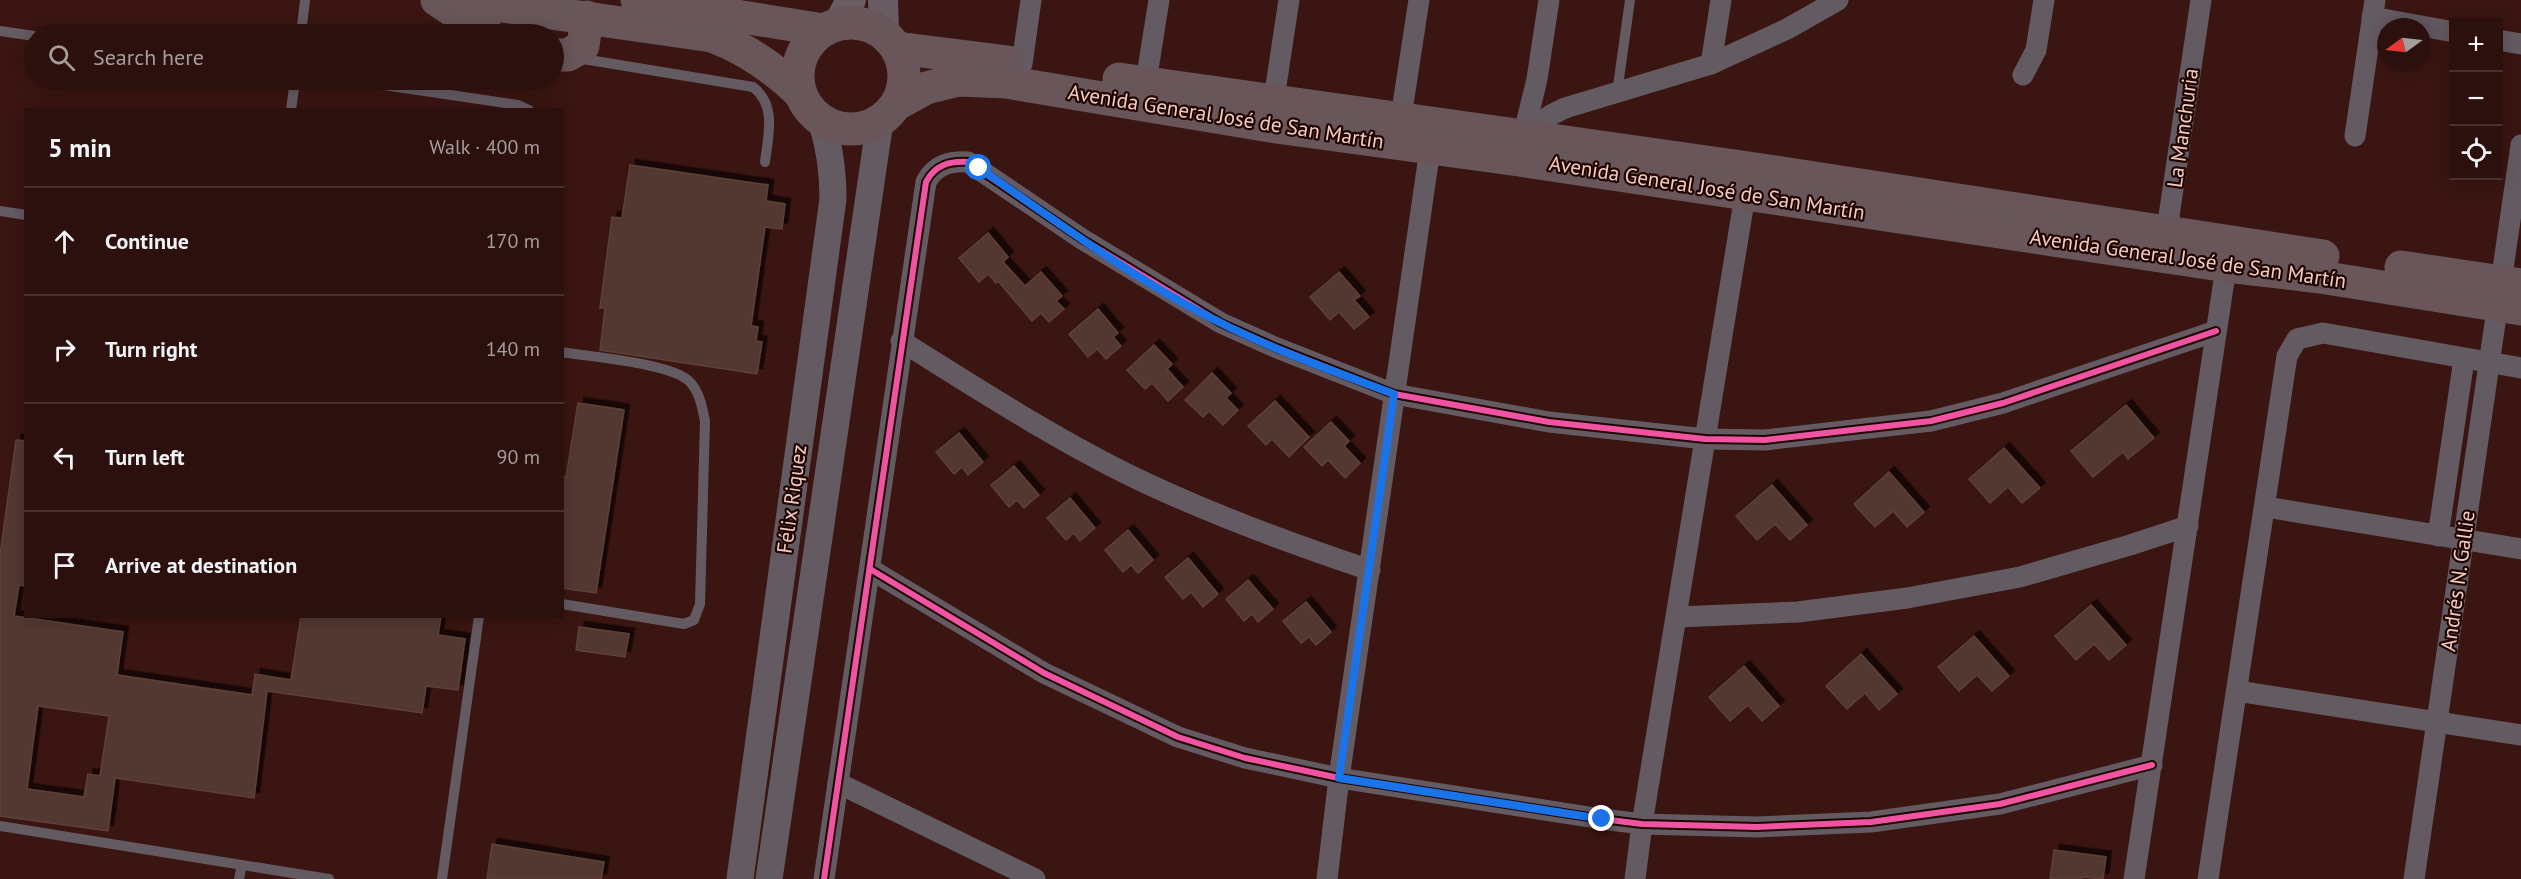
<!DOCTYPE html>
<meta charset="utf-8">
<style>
body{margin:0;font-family:"PT Sans",sans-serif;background:#381e1b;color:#f1f3f6}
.controls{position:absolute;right:18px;top:18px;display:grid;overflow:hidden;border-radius:0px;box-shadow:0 3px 15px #0003}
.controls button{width:54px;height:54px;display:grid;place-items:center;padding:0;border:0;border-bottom:2px solid #48302e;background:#2c100d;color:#f1f3f6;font:30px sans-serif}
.compass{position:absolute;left:2377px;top:18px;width:54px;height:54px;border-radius:50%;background:#2c100d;box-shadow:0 3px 15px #0003;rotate:255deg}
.stop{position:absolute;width:18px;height:18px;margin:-14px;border:4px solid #1a73e8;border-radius:50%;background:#fff}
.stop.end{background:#1a73e8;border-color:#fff;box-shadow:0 2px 6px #0008}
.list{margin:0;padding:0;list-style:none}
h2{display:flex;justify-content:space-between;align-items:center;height:78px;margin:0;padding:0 24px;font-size:26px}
h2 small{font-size:20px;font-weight:400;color:#a69d9d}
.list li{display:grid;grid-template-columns:39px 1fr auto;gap:18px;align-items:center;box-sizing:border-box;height:108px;padding:0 24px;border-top:2px solid #48302e}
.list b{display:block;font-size:22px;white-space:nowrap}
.list em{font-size:20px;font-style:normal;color:#a69d9d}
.icon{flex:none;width:33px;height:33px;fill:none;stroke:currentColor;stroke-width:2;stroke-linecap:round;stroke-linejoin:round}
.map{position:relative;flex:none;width:2521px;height:879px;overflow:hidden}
.search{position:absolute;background:#2c100d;box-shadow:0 3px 15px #0003;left:24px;top:24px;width:540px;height:66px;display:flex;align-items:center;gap:15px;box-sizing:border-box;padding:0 21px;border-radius:33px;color:#a69d9d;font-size:22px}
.panel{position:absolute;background:#2c100d;box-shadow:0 3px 15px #0003;left:24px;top:108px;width:540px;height:510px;border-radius:0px}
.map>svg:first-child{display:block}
.building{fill:#523831;stroke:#5f4136;stroke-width:1.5;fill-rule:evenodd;filter:url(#shadow)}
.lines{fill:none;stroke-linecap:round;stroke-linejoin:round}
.service{stroke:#645b62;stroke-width:10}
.minor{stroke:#645b62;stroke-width:21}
.tertiary{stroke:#645b62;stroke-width:27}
.secondary{stroke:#695c63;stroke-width:30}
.trunk{stroke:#68565a;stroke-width:33}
.cycleway-casing{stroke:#1f0501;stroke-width:10}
.cycleway{stroke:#f153a3;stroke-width:6}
.route{stroke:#1a73e8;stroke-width:8}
.labels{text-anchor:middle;stroke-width:4.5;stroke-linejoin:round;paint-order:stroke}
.street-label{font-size:21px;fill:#f5cbc0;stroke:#1f0501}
</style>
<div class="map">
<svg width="2521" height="879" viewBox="0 0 2521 879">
<defs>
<filter id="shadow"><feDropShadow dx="5.5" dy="-5.5" stdDeviation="0" flood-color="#0009"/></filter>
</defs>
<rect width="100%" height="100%" fill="#3a1511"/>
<g class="building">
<path d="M630 165 768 185 766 201 785 204 782 229 765 227 751 326 758 327 756 341 762 342 757 374 600 350 605 308H600L612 217 622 218Z"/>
<path d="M988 233 1008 257 1003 262 1025 286 1041 272 1062 296 1056 301 1064 309 1049 322 1041 313 1032 321 998 281 996 283 988 274 979 282 959 258Z"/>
<path d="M1339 272 1360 296 1354 300 1369 317 1354 329 1339 312 1330 320 1310 297Z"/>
<path d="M1098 309 1118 333 1113 337 1121 346 1106 359 1097 349 1088 357 1069 334Z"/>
<path d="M1154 345 1172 364 1167 369 1183 387 1168 401 1152 383 1145 389 1127 370Z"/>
<path d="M1212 373 1231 393 1226 398 1238 410 1223 425 1209 411 1203 417 1185 400Z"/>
<path d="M1275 401 1309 437 1289 457 1272 439 1266 445 1248 426Z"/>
<path d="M578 403 624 410 596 593 562 588V476L566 477Z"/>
<path d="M2126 405 2154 438 2128 459 2123 452 2093 477 2071 451Z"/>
<path d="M1331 422 1349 441 1344 446 1360 463 1345 478 1328 460 1322 466 1304 447Z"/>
<path d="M959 433 983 462 968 475 962 467 954 474 936 452Z"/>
<path d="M16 440 26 441V586L19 585 14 616 123 632 117 675 252 695 255 674 291 680 301 616H441L438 635 465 639 458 690 426 686 422 713 267 691 254 798 115 778 108 831 0 816V555ZM38 706 109 716 100 776 88 774 84 797 27 789Z"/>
<path d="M2004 448 2040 488 2022 503 2008 487 1990 503 1969 479Z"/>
<path d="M1014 466 1039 495 1024 508 1017 500 1009 507 991 485Z"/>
<path d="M1889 472 1924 512 1907 527 1893 511 1875 527 1854 504Z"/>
<path d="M1772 485 1807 525 1790 540 1775 524 1757 540 1736 516Z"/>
<path d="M1070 498 1095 528 1080 541 1074 533 1066 540 1047 518Z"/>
<path d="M1128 530 1153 560 1138 573 1131 565 1123 572 1105 550Z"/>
<path d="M1188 558 1218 594 1203 607 1191 592 1183 599 1165 577Z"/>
<path d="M1248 580 1273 609 1258 622 1252 614 1244 621 1226 599Z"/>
<path d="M1306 602 1331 632 1316 645 1309 637 1301 643 1283 621Z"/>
<path d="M2091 605 2126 645 2109 660 2094 644 2076 660 2055 636Z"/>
<path d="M579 627 629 634 625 657 576 650Z"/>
<path d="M1974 636 2009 676 1992 691 1977 675 1959 691 1938 667Z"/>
<path d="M1861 654 1897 694 1879 710 1865 693 1847 709 1826 686Z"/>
<path d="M1744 666 1779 706 1762 721 1748 705 1730 721 1709 697Z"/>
<path d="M492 844 604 862 601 879H487Z"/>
<path d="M2054 850 2106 857 2103 879 2082 877V879H2050Z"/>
</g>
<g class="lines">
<g class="service">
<path d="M0 31 34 36"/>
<path d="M301 34 305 0"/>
<path d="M577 58 753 87C777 105 768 136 765 162"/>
<path d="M350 80 518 105 529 110"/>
<path d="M1617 93 1630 0"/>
<path d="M291 110 295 80"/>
<path d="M0 211 26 215"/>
<path d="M562 352C590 357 673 363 690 382 700 393 702 407 705 421L700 604 694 620 684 624 562 604"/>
<path d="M0 826 329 879"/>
<path d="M239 879 242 865"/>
<path d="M442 879 479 616"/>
</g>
<g class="minor">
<path d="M2372 17 2454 32"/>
<path d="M2498 40 2521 44"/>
<path d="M1022 64 1031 0"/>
<path d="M1711 64 1721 0"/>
<path d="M2023 75 2036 50 2044 0"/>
<path d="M1144 94 1159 0"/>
<path d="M1272 112 1289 0"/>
<path d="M1399 130 1419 0"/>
<path d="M2355 136 2375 0"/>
<path d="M1518 137 1551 115 1565 108 1711 64 1787 29 1838 0"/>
<path d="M1522 141 1537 79 1549 0"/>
<path d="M2165 243 2201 0"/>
<path d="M901 341C975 387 1047 434 1125 473 1204 512 1286 542 1370 570"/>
<path d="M2266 507 2521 549"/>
<path d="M2438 536 2464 359"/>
<path d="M870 569 1044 673 1178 737 1245 758 1339 778 1602 819 1642 824 1757 827 1871 822 2000 804 2152 765"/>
<path d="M1677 617 1798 612 1907 598 2020 577 2130 545 2188 526"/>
<path d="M2237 691 2521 735"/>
<path d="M838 783 1035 879"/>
<path d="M824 879 926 182C935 165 949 161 968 162L1082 239 1221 323 1277 348 1394 394 1549 422 1705 439 1765 440 1931 421 2003 403 2216 331"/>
<path d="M1327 879 1339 778 1430 149"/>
<path d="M1635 879 1642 824 1747 183"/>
<path d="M2134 879 2228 254"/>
<path d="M2208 879 2287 356 2297 339 2323 333 2521 368"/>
<path d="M2414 879 2521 145"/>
</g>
<g class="tertiary">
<path d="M740 879 833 199C833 171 830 147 821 120"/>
<path d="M769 879 880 121"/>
</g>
<g class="secondary">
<path d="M883 0 884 33"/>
<path d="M839 23 851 0"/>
</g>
<g class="trunk">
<path d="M437 0 488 34"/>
<path d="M460 0 712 36C747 49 774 68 800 93"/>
<path d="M637 0 823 30"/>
<circle cx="851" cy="76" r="53"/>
<path d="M897 48 1008 62"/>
<path d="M554 55H568L583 46 587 17"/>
<path d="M1119 79 1749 168 2323 256"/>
<path d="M897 104 926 88 958 80 1006 82 1270 126 1519 160 2227 266 2320 277 2521 309"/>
<path d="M2401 267 2521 285"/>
</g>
<g class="cycleway-casing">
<g id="cycleway">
<path d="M870 569 1044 673 1178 737 1245 758 1339 778 1602 819 1642 824 1757 827 1871 822 2000 804 2152 765"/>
<path d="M824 879 926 182C935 165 949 161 968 162L1082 239 1221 323 1277 348 1394 394 1549 422 1705 439 1765 440 1931 421 2003 403 2216 331"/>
</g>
</g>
<use href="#cycleway" class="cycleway"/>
</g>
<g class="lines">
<path class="route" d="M979 168C1058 222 1136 281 1221 323 1276 351 1336 372 1394 394L1339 778 1602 819"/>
</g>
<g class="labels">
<g class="street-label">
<text transform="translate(1226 117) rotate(9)" y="7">Avenida General José de San Martín</text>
<text transform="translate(2183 128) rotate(-82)" y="7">La Manchuria</text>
<text transform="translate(1707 188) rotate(9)" y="7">Avenida General José de San Martín</text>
<text transform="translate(2188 259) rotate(8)" y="7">Avenida General José de San Martín</text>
<text transform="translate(792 499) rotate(-82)" y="7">Félix Riquez</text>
<text transform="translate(2458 581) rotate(-82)" y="7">Andrés N. Gallie</text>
</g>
</g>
</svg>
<div class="controls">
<button>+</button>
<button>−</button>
<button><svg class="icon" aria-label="locate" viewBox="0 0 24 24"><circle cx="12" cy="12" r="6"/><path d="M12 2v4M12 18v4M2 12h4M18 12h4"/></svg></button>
</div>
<svg class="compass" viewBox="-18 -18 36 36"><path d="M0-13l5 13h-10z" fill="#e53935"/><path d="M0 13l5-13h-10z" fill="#a69d9d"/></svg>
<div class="stop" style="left:979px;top:168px"></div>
<div class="stop end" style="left:1602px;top:819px"></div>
<div class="search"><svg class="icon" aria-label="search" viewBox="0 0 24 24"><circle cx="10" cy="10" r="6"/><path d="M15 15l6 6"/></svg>Search here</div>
<section class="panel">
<h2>5 min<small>Walk · 400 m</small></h2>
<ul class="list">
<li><svg class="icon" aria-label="ahead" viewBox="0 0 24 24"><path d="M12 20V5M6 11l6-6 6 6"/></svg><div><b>Continue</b></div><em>170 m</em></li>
<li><svg class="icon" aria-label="right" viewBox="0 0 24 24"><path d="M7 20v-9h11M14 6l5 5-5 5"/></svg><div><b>Turn right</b></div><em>140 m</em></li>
<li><svg class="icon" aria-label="left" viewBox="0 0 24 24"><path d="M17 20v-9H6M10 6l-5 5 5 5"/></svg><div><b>Turn left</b></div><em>90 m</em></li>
<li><svg class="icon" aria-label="arrive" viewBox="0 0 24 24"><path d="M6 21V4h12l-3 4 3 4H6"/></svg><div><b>Arrive at destination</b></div></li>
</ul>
</section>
</div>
